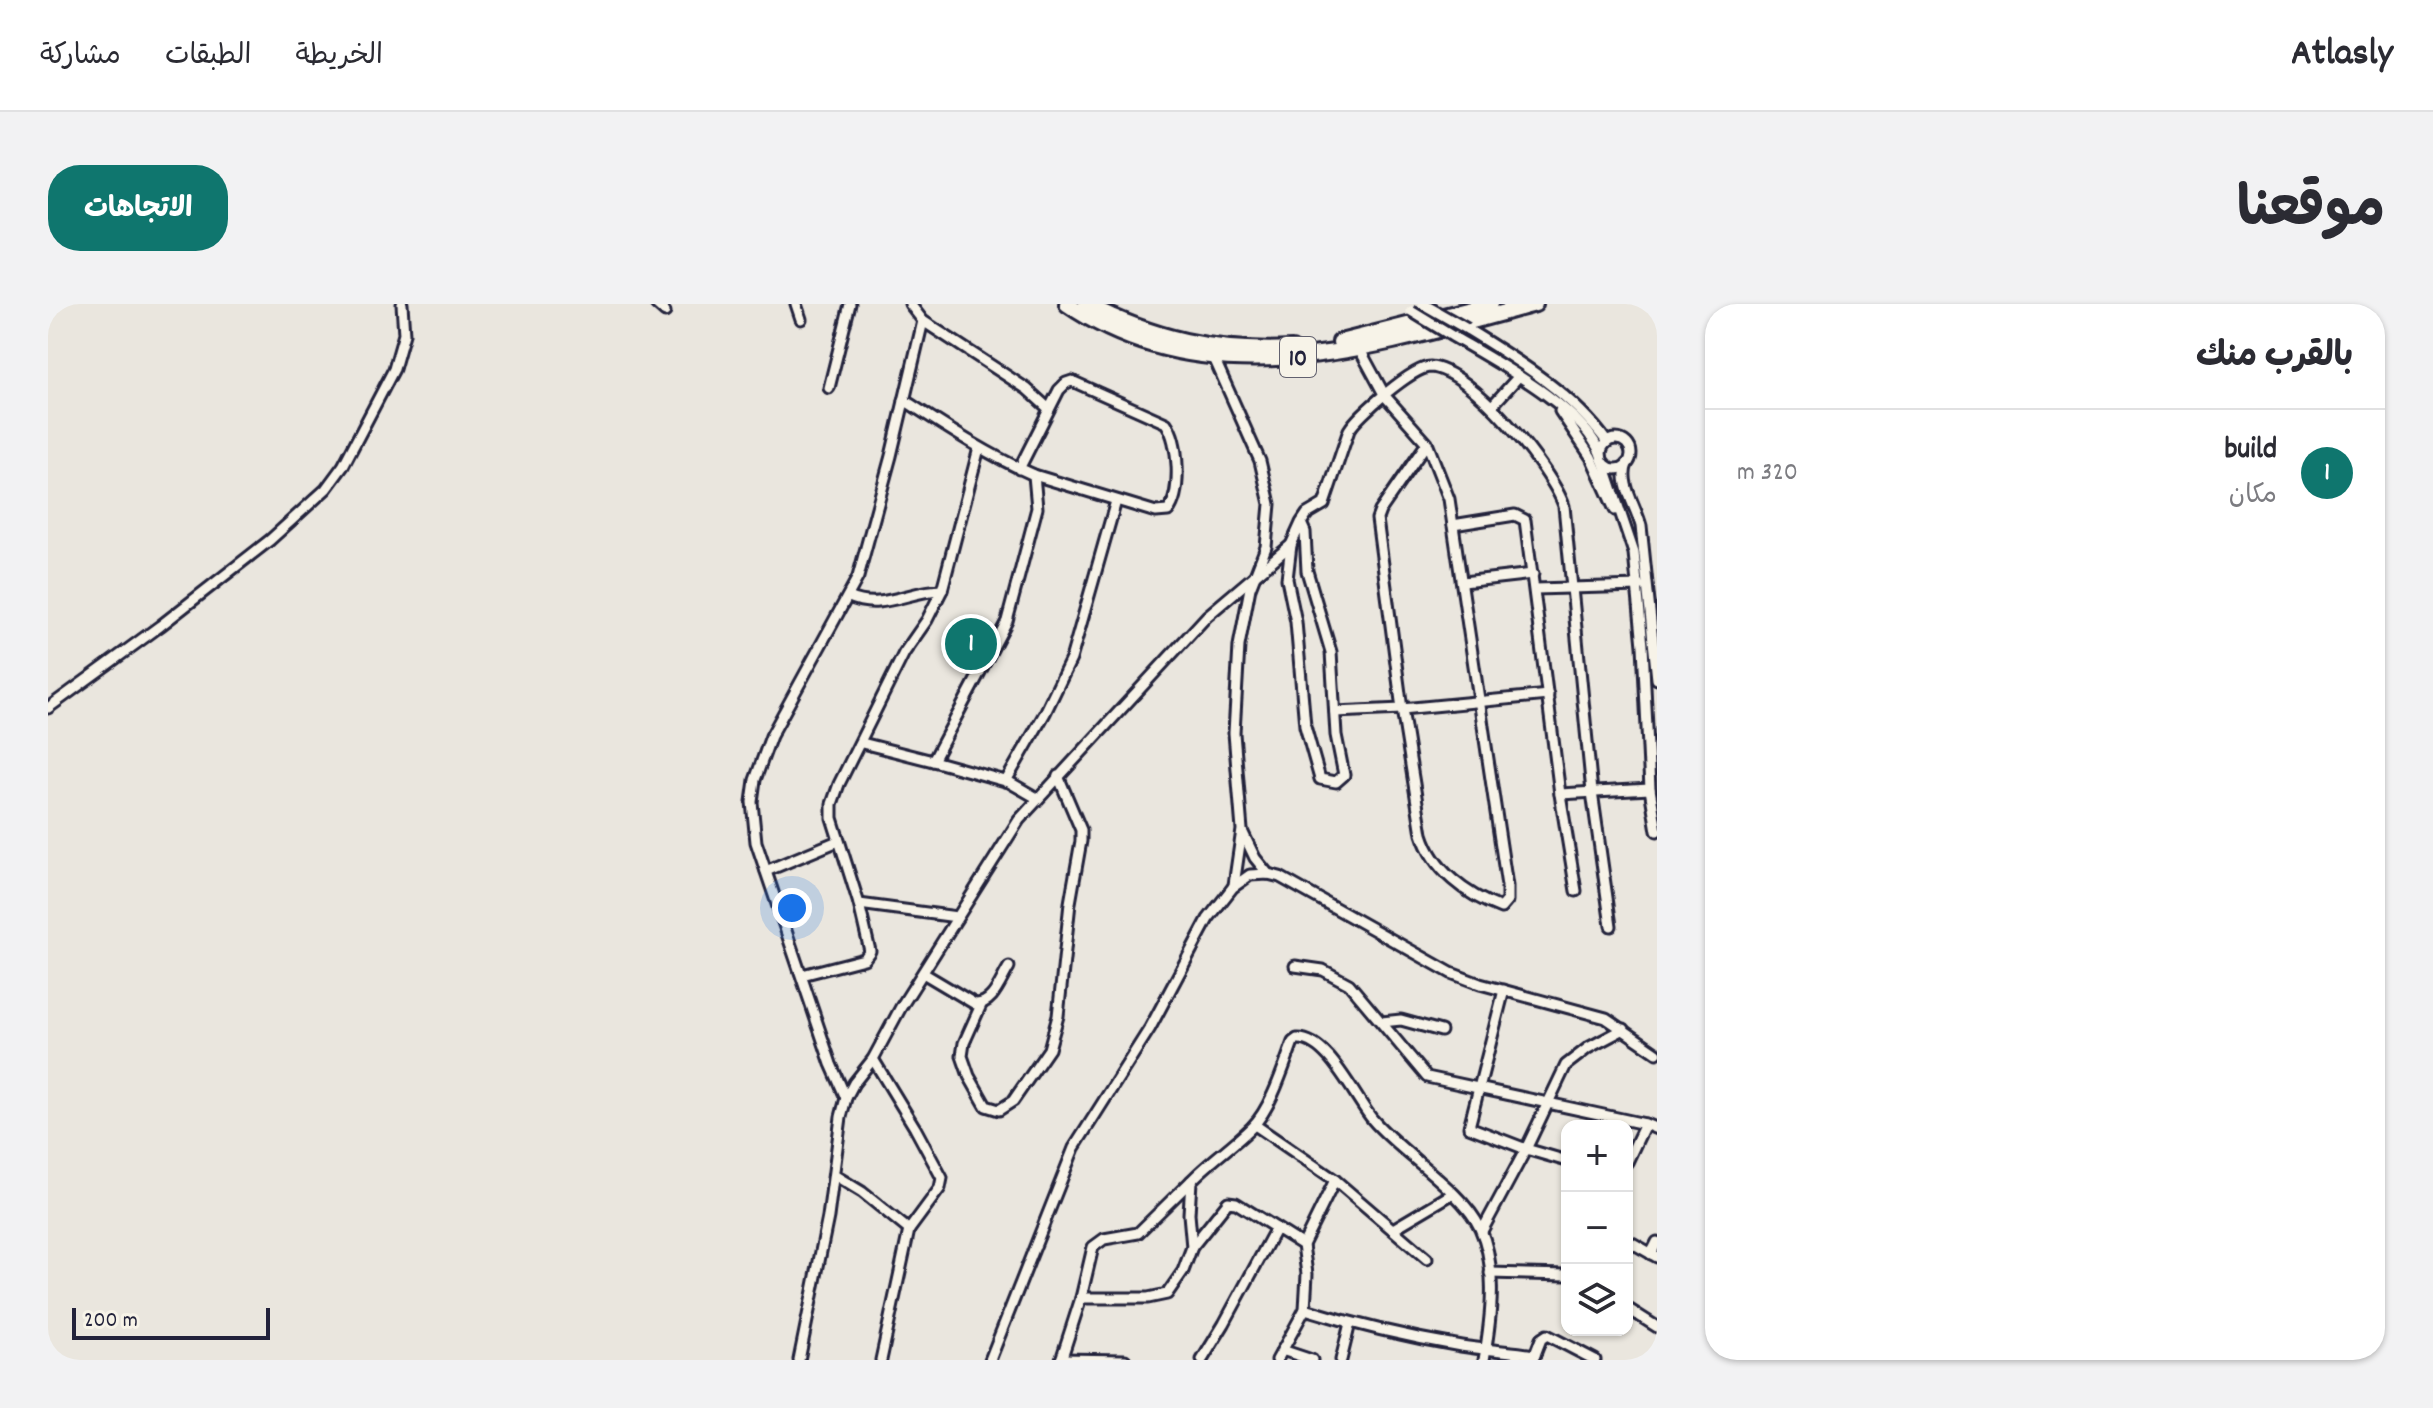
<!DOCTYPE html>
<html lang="ar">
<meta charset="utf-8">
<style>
body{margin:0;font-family:Dekko,"Playpen Sans Arabic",sans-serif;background:#f2f2f3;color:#2b2b33;direction:rtl}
.controls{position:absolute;right:24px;bottom:24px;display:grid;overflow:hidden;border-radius:16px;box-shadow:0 2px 6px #0004}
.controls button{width:72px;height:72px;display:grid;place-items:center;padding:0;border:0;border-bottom:2px solid #e1e1e2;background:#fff;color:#2b2b33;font:40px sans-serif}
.scale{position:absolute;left:24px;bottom:20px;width:198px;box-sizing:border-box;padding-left:8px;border:4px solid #22223b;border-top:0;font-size:22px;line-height:28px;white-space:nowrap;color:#22223b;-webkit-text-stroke:6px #f7f3e8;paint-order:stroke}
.you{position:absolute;left:744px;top:604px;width:28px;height:28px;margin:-20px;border:6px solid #fff;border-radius:50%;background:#1a73e8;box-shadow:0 0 0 12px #1a73e833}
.badge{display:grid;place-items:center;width:52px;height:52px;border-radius:50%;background:#0f766e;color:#fff;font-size:26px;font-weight:700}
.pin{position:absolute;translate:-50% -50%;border:4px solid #fff;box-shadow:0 2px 8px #0006}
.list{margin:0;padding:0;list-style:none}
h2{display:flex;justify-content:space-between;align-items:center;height:104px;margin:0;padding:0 32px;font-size:34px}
h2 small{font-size:26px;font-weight:400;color:#7c7c81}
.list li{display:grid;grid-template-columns:52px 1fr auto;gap:24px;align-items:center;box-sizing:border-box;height:128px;padding:0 32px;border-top:2px solid #e1e1e2}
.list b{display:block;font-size:30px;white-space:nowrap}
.list p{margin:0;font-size:26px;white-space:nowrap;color:#7c7c81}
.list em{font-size:26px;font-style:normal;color:#7c7c81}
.icon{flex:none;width:44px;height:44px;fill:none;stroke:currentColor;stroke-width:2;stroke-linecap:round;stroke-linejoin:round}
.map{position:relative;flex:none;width:1609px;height:1056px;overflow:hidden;direction:ltr;border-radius:32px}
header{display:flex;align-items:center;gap:48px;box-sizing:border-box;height:112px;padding:0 40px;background:#fff;border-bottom:2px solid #e1e1e2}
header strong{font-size:38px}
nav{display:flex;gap:44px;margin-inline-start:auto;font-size:28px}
.intro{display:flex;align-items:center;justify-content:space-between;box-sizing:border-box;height:192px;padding:0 48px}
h1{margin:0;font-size:56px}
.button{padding:20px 36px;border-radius:32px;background:#0f766e;color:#fff;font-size:28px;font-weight:700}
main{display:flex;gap:48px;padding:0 48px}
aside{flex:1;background:#fff;border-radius:32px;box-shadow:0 2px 6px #0004}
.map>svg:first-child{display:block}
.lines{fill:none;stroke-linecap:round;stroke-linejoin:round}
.minor-casing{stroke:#22223b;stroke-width:15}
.highway-casing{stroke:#22223b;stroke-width:20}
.minor{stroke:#f7f3e8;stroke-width:9}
.highway{stroke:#f7f3e8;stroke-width:14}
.minor-bridge-casing{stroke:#22223b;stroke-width:15;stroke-linecap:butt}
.minor-bridge{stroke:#f7f3e8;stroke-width:9}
.labels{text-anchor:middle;stroke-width:7;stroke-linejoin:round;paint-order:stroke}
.shield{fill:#f7f3e8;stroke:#62616f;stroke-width:2}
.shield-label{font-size:24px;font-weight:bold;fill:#22223b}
</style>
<header>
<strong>Atlasly</strong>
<nav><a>الخريطة</a><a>الطبقات</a><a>مشاركة</a></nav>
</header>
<div class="intro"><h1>موقعنا</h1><a class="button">الاتجاهات</a></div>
<main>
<aside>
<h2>بالقرب منك<small></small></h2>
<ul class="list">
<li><span class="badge">1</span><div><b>build</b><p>مكان</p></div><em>320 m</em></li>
</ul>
</aside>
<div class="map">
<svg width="1609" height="1056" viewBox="0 0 1609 1056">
<rect width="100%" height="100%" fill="#eae6de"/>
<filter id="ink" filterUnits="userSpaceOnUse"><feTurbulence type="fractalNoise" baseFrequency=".0125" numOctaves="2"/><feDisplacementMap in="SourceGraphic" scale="16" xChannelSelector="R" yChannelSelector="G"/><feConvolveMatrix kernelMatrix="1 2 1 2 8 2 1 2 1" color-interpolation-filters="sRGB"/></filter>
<g filter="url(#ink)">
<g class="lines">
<g class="minor-casing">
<g id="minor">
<path d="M608 0 617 8"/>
<path d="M748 0 753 15"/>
<path d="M862 0 875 17 979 85 1001 105"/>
<path d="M1419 25C1469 56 1524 89 1559 138"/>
<path d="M1404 32C1446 57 1536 104 1553 151"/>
<path d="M1311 44 1337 92 1379 139 1401 195 1459 582V597L1453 604C1418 591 1385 566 1374 530L1354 405 1329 215 1332 207 1379 139"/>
<path d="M1166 54 1212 157 1222 200 1218 243 1202 284 1191 342 1186 429 1194 526 1186 581"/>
<path d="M781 84 802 0"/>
<path d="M856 96C898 123 940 151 986 171L1108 208 1120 207C1134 189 1131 137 1118 119L1024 77 1018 79 1011 86 971 165"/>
<path d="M1444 102 1471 72"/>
<path d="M1512 107 1543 153 1567 206"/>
<circle cx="1568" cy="150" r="15"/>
<path d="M1556 160 1586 249 1595 342 1602 485 1609 527"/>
<path d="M1579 160C1571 179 1588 202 1593 222L1609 375"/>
<path d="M1253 219 1243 241 1239 275 1248 318 1257 422 1272 475 1288 478 1296 471 1288 431 1283 348 1259 267 1257 228 1253 219 1259 210 1276 200 1301 126C1310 111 1365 63 1382 63 1422 64 1504 166 1516 202L1544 488 1563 622"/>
<path d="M1405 221 1467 211 1477 216 1512 490 1528 587"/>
<path d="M1415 278 1485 270"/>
<path d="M1487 285 1592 282"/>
<path d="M801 293C833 308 861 286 894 286"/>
<path d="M0 404 112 322 222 236 278 185 295 162 346 65 356 30 354 0"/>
<path d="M1287 408 1354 405 1500 391"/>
<path d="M814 439 885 457 959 317 989 204 986 171"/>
<path d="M885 457 961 478 989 494"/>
<path d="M958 477 997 409 1023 355 1068 197"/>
<path d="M1512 490 1602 485"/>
<path d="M1195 529 1207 554 1220 570"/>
<path d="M718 567 790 537"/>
<path d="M811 600 909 613"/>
<path d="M1247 662 1275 666 1301 680 1379 773 1597 820 1609 825"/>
<path d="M875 669 927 700C945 701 952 677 961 663"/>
<path d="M754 671 816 655 822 647 811 600 784 514V500L791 480 856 349 879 316 894 286 931 144"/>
<path d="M1456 686 1421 823 1478 845 1519 857"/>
<path d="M933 701 916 739 914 752 921 772 938 802 951 806 965 797 1001 745 1010 712 1022 599 1033 537V526L1010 472"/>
<path d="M1334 718 1353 716 1393 727"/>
<path d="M825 755 867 824 894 874 892 884 861 926 833 1056"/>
<path d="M798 794 783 760 708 538 704 498 707 476 723 432 810 273 843 152 875 17"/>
<path d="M1207 821 1287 876 1379 955"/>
<path d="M1579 858 1597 820"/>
<path d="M786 871 814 888 861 926"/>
<path d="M1345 925 1404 890"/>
<path d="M1434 927 1478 845 1518 761 1540 744 1576 725"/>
<path d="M1579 936 1609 953"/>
<path d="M1144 943 1141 910 1143 877C1162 857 1185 842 1204 823 1223 805 1236 762 1245 738L1249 735C1280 733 1307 795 1325 816 1353 849 1415 887 1432 924 1450 963 1443 1015 1436 1056"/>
<path d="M1603 950 1609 938"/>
<path d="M1442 969 1519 971"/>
<path d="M1033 994 1045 943 1056 935 1090 929 1143 877"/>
<path d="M1579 1004 1609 1023"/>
<path d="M1257 1005C1308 1021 1360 1033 1413 1042 1438 1046 1463 1047 1487 1051"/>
<path d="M1234 1046 1264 1056"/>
<path d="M1486 1053 1493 1035 1499 1031 1547 1056"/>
<path d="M1013 1055 1077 1056"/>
<path d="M751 1056 780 913 793 813 798 794 806 779 825 755 853 703 971 516 1159 312 1243 241"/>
<path d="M942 1056 1026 844 1102 724 1160 615 1185 583 1202 571 1220 570 1232 573 1403 669 1432 680 1558 714 1609 749"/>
<path d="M1013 1056 1033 994H1100L1119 990 1135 967 1144 943 1180 898 1188 899 1255 941"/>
<path d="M1154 1056 1176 1020 1228 924"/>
<path d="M1229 1056 1257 1005 1259 970 1255 941 1287 876"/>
<path d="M1293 1056 1302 1019"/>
</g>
</g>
<g class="highway-casing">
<g id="highway">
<path d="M1019 0C1162 99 1335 41 1487 0"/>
<path d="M1038 0C1106 35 1167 49 1244 45"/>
<path d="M1292 38 1443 0"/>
</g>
</g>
<use href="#minor" class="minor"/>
<use href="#highway" class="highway"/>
<g class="minor-bridge-casing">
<g id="minor-bridge">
<path d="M1375 0 1419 25"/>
<path d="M1363 7 1404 32"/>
</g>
</g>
<use href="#minor-bridge" class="minor-bridge"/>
</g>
</g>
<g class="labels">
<rect class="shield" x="1232" y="33" width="36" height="40" rx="6"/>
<g class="shield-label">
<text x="1250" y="61">10</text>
</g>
</g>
</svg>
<div class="controls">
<button>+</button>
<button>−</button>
<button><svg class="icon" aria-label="layers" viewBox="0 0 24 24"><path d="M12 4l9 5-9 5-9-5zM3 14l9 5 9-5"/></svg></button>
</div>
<div class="scale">200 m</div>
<div class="you"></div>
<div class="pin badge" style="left:923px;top:340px">1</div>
</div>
</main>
